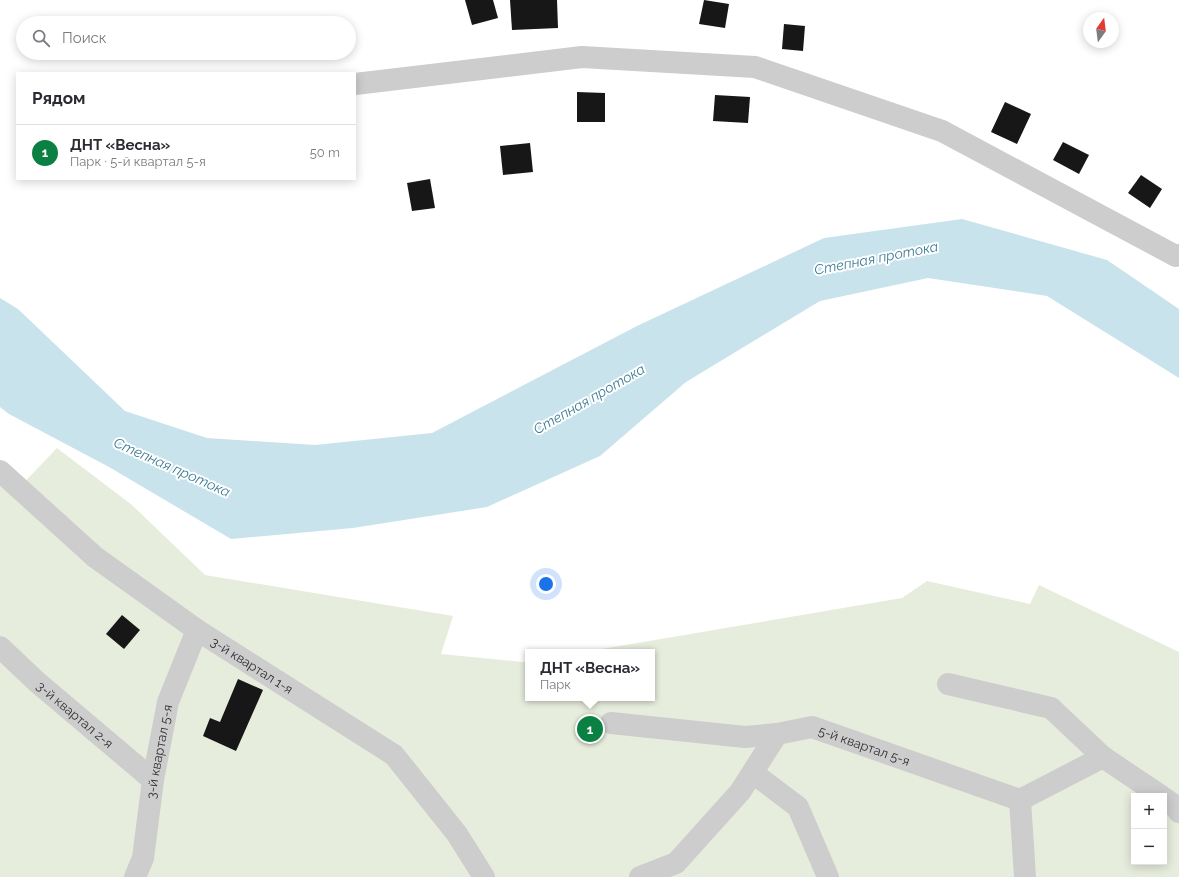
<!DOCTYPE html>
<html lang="ru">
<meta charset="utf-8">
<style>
body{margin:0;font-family:Raleway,sans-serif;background:#f2f2f3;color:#2b2b33}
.controls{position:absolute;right:12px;bottom:12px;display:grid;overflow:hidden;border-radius:0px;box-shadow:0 2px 10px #0003}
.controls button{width:36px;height:36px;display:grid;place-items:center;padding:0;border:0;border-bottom:1px solid #e1e1e2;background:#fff;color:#2b2b33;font:20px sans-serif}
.compass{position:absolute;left:1083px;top:12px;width:36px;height:36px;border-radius:50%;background:#fff;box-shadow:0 2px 10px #0003;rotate:14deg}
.you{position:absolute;left:546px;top:584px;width:14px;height:14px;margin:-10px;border:3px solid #fff;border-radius:50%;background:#1a73e8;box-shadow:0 0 0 6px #1a73e833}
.badge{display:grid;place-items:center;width:26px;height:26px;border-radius:50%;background:#0b8043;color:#fff;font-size:13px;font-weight:700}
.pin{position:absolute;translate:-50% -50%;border:2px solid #fff;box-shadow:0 1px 4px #0006}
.popup{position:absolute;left:525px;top:649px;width:130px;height:52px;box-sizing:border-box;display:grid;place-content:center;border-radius:0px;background:#fff;filter:drop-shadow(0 1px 3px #0005);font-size:13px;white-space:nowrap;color:#7c7c81}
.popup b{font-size:15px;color:#2b2b33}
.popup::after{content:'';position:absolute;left:50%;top:100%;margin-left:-8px;border:8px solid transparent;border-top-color:#fff}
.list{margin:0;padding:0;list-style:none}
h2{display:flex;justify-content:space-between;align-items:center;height:52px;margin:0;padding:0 16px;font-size:17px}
h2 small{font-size:13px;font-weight:400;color:#7c7c81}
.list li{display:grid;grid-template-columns:26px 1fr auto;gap:12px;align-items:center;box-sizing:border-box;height:56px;padding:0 16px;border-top:1px solid #e1e1e2}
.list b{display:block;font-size:15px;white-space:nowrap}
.list p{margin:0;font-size:13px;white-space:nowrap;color:#7c7c81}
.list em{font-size:13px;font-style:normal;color:#7c7c81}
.icon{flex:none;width:22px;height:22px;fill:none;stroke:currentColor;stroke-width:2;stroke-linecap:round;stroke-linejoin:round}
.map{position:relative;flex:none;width:1179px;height:877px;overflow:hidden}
.search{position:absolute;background:#fff;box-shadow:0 2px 10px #0003;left:16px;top:16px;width:340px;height:44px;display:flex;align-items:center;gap:10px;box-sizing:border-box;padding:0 14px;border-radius:22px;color:#7c7c81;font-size:15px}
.panel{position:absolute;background:#fff;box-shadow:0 2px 10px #0003;left:16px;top:72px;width:340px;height:108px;border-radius:0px}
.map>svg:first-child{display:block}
.green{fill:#e7eddd;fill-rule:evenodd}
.water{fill:#c9e3ed}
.building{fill:#171717}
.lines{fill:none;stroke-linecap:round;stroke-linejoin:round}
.minor{stroke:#cdcdcd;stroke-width:22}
.labels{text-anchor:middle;stroke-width:4;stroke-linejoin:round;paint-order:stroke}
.street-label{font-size:13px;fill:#303030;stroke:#fff}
.water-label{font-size:14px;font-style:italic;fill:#3c7b93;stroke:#fff}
</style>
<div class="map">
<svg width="1179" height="877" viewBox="0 0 1179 877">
<rect width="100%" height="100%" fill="#fff"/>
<path class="green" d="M57 448 132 505 205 575 453 616 441 654 524 662H528V698H652V652H584L902 598 927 581 1030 604 1039 585 1179 652V877H0V480L13 494ZM1134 796H1164V862H1134Z"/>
<path class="water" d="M962 219 1107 260 1179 309V378L1047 296 928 278 820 301 686 382 600 456 487 507 353 528 231 539 109 467 9 414 0 407V298L18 309 125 411 207 438 315 445 432 433 637 326 824 238Z"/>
<g class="building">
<path d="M465 0H493L498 18 472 25Z"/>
<path d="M510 0H557L558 28 512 30Z"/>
<path d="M704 0 729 4 725 28 699 24Z"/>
<path d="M784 24 805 26 803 51 782 49Z"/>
<path d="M577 92 605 93V122H577Z"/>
<path d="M715 95 750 97 748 123 713 121Z"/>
<path d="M1005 102 1031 114 1017 144 991 132Z"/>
<path d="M1063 142 1089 155 1079 174 1053 160Z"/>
<path d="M530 143 533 172 503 175 500 146Z"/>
<path d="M1141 175 1162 189 1150 208 1128 193Z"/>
<path d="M430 179 435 208 412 211 407 183Z"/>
<path d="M122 615 140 630 124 649 106 634Z"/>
<path d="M238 679 263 690 236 751 203 736 210 718 220 722Z"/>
</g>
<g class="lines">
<g class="minor">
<path d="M355 84 582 57 755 67 942 131 1176 256 1179 255"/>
<path id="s1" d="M0 471 95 557 197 630 394 755 457 834 484 877"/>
<path id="s2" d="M0 647 37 682 153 780"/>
<path d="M948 684 1051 708 1103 757 1161 796"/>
<path id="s3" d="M611 723 745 737 777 734 812 727 1020 800 1103 757"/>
<path d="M753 773 798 807 828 877"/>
<path d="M1164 798 1174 805 1179 812"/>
<path d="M1020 800 1025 877"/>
<path id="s4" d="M135 877 143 858 153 780 168 702 197 630"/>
<path d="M640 877 676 863 740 792 777 734"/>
</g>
</g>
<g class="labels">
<g class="street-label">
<text dy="5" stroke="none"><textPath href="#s1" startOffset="319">3-й квартал 1-я</textPath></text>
<text dy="5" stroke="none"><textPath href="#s2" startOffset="101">3-й квартал 2-я</textPath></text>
<text dy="5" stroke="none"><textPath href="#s3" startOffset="258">5-й квартал 5-я</textPath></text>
<text dy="5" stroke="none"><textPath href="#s4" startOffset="128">3-й квартал 5-я</textPath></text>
</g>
<g class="water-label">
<text transform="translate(876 258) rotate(-11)" y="5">Степная протока</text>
<text transform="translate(589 399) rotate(-30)" y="5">Степная протока</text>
<text transform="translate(172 467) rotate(24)" y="5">Степная протока</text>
</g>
</g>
</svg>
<div class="controls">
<button>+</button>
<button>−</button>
</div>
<svg class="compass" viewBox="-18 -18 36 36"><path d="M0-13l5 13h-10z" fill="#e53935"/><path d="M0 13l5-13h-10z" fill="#7c7c81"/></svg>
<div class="you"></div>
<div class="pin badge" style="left:590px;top:729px">1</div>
<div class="popup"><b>ДНТ «Весна»</b>Парк</div>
<div class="search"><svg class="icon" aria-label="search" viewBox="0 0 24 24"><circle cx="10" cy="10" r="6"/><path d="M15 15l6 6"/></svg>Поиск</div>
<section class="panel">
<h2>Рядом<small></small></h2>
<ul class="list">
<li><span class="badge">1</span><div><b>ДНТ «Весна»</b><p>Парк · 5-й квартал 5-я</p></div><em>50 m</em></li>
</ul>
</section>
</div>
